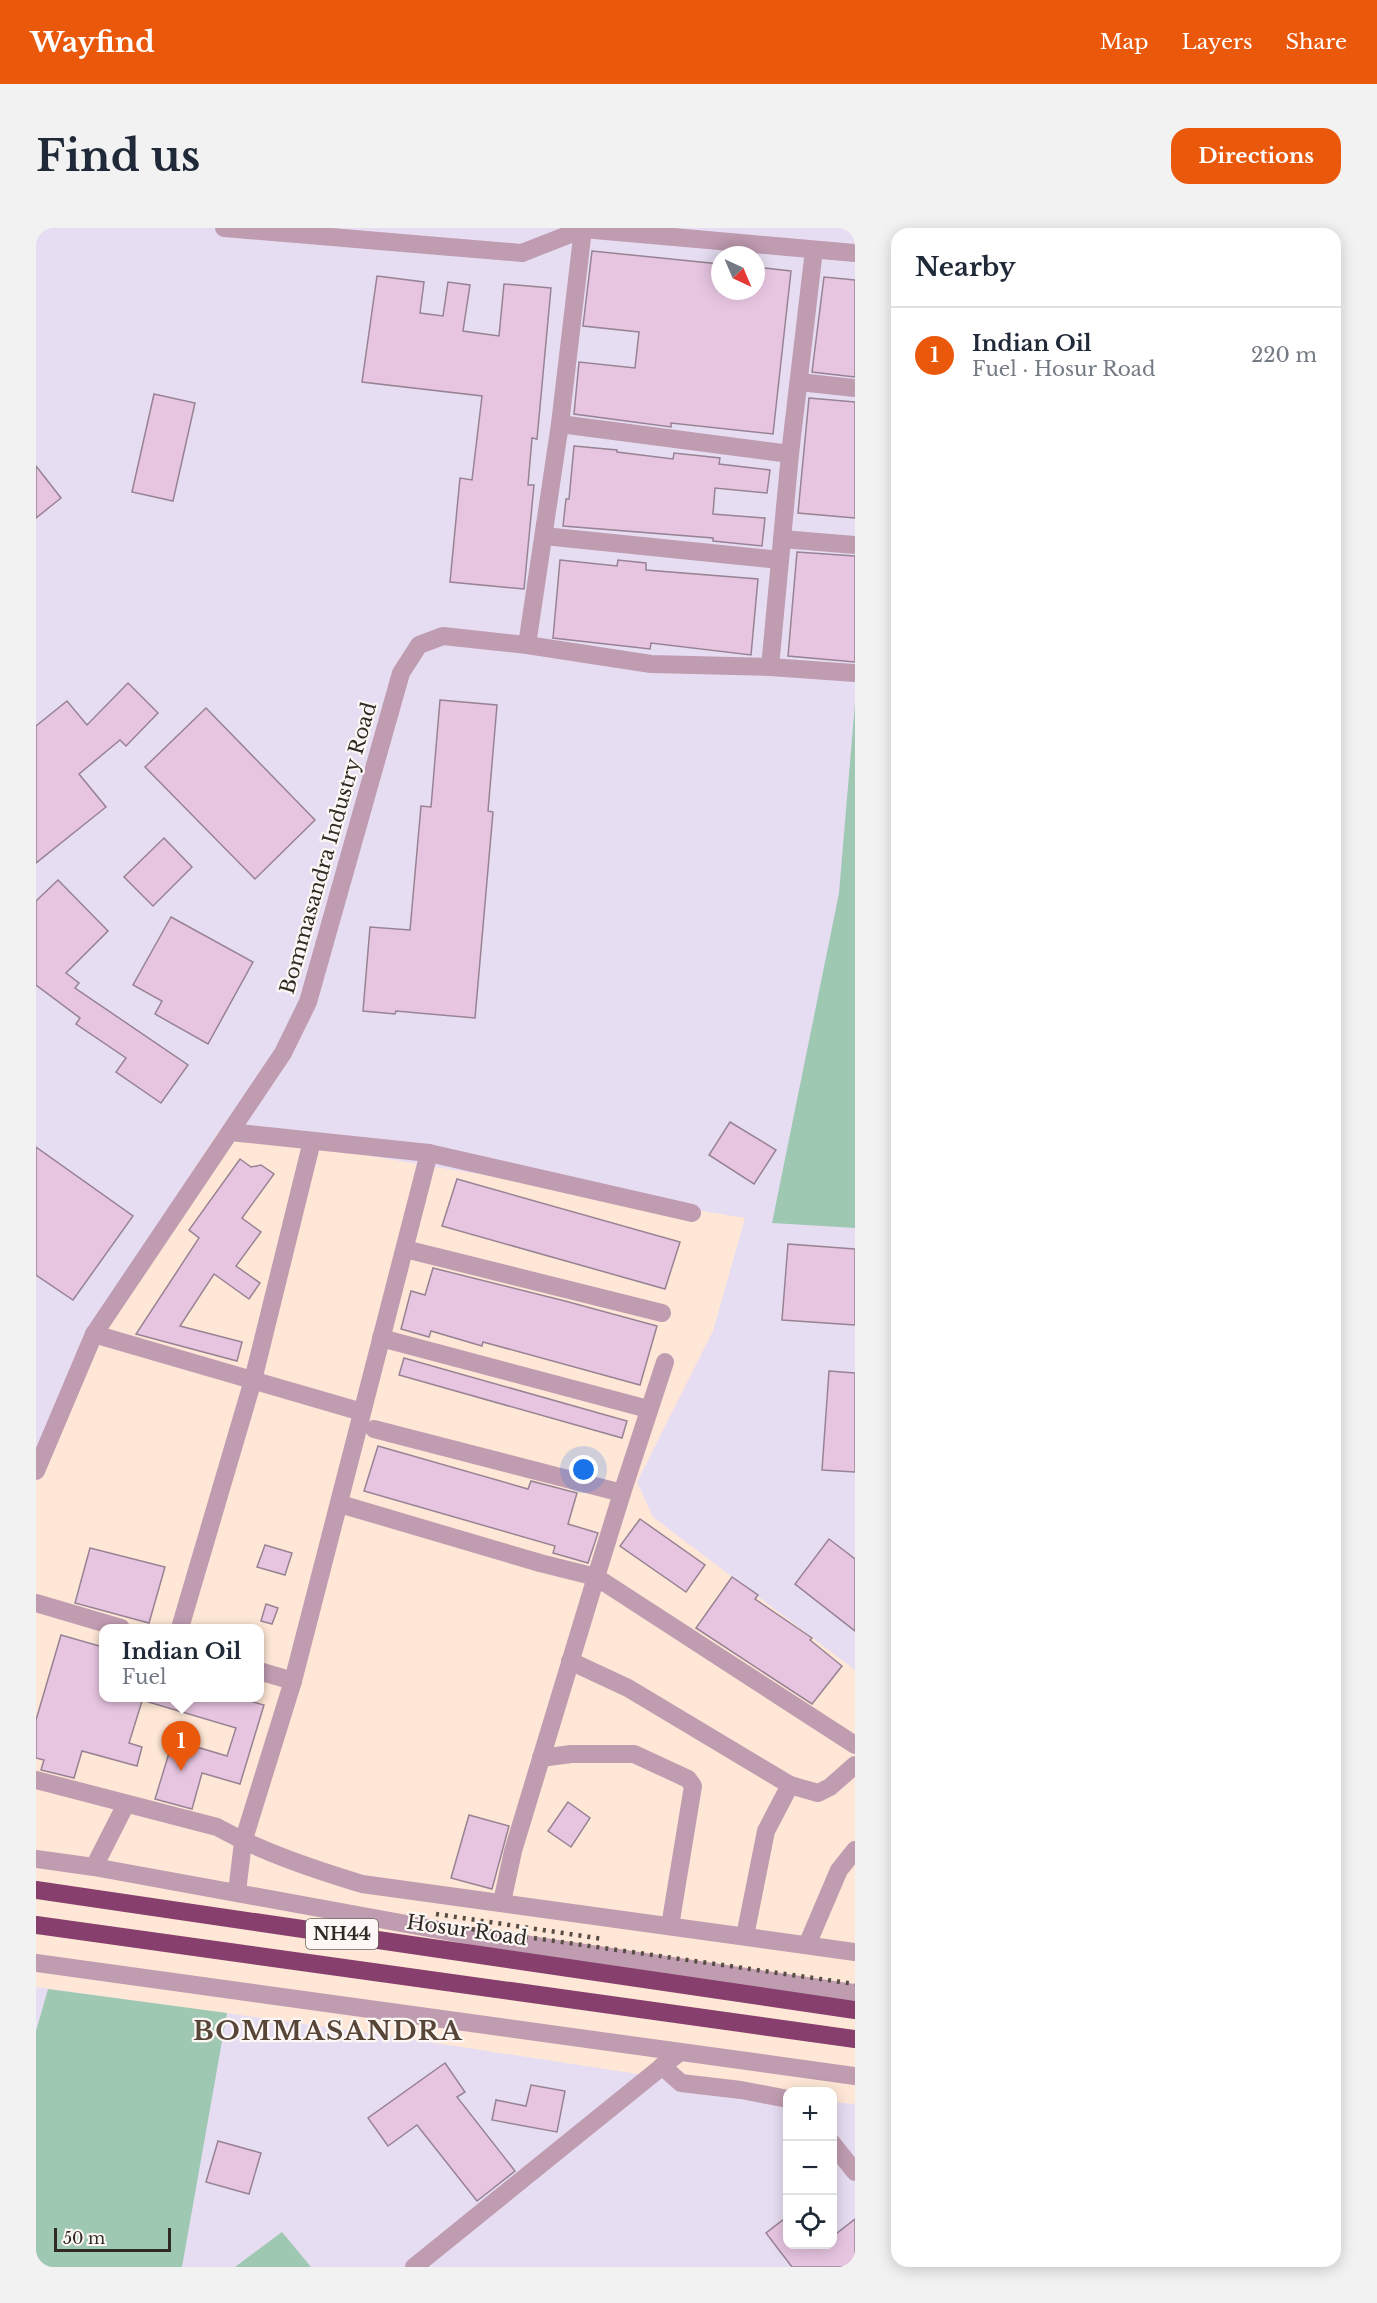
<!DOCTYPE html>
<meta charset="utf-8">
<style>
body{margin:0;font-family:"Libre Baskerville",serif;background:#f2f2f3;color:#1f2937}
.controls{position:absolute;right:18px;bottom:18px;display:grid;overflow:hidden;border-radius:12px;box-shadow:0 3px 15px #0003}
.controls button{width:54px;height:54px;display:grid;place-items:center;padding:0;border:0;border-bottom:2px solid #e0e1e3;background:#fff;color:#1f2937;font:30px sans-serif}
.compass{position:absolute;left:675px;top:18px;width:54px;height:54px;border-radius:50%;background:#fff;box-shadow:0 3px 15px #0003;rotate:136deg}
.scale{position:absolute;left:18px;bottom:15px;width:117px;box-sizing:border-box;padding-left:6px;border:3px solid #312923;border-top:0;font-size:16px;line-height:21px;white-space:nowrap;color:#312923;-webkit-text-stroke:4px #fdf8f5;paint-order:stroke}
.you{position:absolute;left:548px;top:1242px;width:21px;height:21px;margin:-15px;border:4px solid #fff;border-radius:50%;background:#1a73e8;box-shadow:0 0 0 9px #1a73e833}
.badge{display:grid;place-items:center;width:39px;height:39px;border-radius:50%;background:#ea580c;color:#fff;font-size:20px;font-weight:700}
.pin{position:absolute;translate:-50% -50px;filter:drop-shadow(0 2px 3px #0008)}
.pin::after{content:'';position:absolute;top:32px;width:21px;height:18px;background:inherit;clip-path:polygon(0 0,100% 0,50% 100%)}
.popup{position:absolute;left:63px;top:1396px;width:165px;height:78px;box-sizing:border-box;display:grid;place-content:center;border-radius:12px;background:#fff;filter:drop-shadow(0 2px 4px #0005);font-size:20px;white-space:nowrap;color:#747a83}
.popup b{font-size:22px;color:#1f2937}
.popup::after{content:'';position:absolute;left:50%;top:100%;margin-left:-12px;border:12px solid transparent;border-top-color:#fff}
.list{margin:0;padding:0;list-style:none}
h2{display:flex;justify-content:space-between;align-items:center;height:78px;margin:0;padding:0 24px;font-size:26px}
h2 small{font-size:20px;font-weight:400;color:#747a83}
.list li{display:grid;grid-template-columns:39px 1fr auto;gap:18px;align-items:center;box-sizing:border-box;height:96px;padding:0 24px;border-top:2px solid #e0e1e3}
.list b{display:block;font-size:22px;white-space:nowrap}
.list p{margin:0;font-size:20px;white-space:nowrap;color:#747a83}
.list em{font-size:20px;font-style:normal;color:#747a83}
.icon{flex:none;width:33px;height:33px;fill:none;stroke:currentColor;stroke-width:2;stroke-linecap:round;stroke-linejoin:round}
.map{position:relative;flex:none;width:819px;height:2039px;overflow:hidden;border-radius:18px}
header{display:flex;align-items:center;gap:36px;box-sizing:border-box;height:84px;padding:0 30px;background:#ea580c;color:#fff}
header strong{font-size:28px}
nav{display:flex;gap:33px;margin-inline-start:auto;font-size:21px}
.intro{display:flex;align-items:center;justify-content:space-between;box-sizing:border-box;height:144px;padding:0 36px}
h1{margin:0;font-size:42px}
.button{padding:15px 27px;border-radius:18px;background:#ea580c;color:#fff;font-size:21px;font-weight:700}
main{display:flex;gap:36px;padding:0 36px}
aside{flex:1;background:#fff;border-radius:18px;box-shadow:0 3px 15px #0003}
.map>svg:first-child{display:block}
.industrial{fill:#e6ddf2;fill-rule:evenodd}
.green{fill:#9fc8b3}
.building{fill:#e7c5e1;stroke:#978393;stroke-width:1.5}
.lines{fill:none;stroke-linecap:round;stroke-linejoin:round}
.minor{stroke:#c09cb1;stroke-width:18}
.highway{stroke:#87406d;stroke-width:18}
.rail{stroke:#564c44;stroke-width:4.5;stroke-dasharray:3 6;stroke-linecap:butt}
.labels{text-anchor:middle;stroke-width:4.5;stroke-linejoin:round;paint-order:stroke}
.shield{fill:#fdf8f5;stroke:#6e6762;stroke-width:1.5}
.shield-label{font-size:18px;font-weight:bold;fill:#312923}
.street-label{font-size:20px;fill:#312923;stroke:#fdf8f5}
.district-label{font-size:26px;font-weight:bold;letter-spacing:1.5px;fill:#574538;stroke:#fdf8f5}
</style>
<header>
<strong>Wayfind</strong>
<nav><a>Map</a><a>Layers</a><a>Share</a></nav>
</header>
<div class="intro"><h1>Find us</h1><a class="button">Directions</a></div>
<main>
<div class="map">
<svg width="819" height="2039" viewBox="0 0 819 2039">
<rect width="100%" height="100%" fill="#fee7d6"/>
<g class="industrial">
<path d="M0 0H819V1442L617 1289 601 1254 677 1103 709 990 183 903 60 1090 0 1222ZM684 27H720V63H684Z"/>
<path d="M0 1759 348 1807 751 1869 752 2016H796L797 1874 819 1876V2039H0Z"/>
</g>
<g class="green">
<path d="M819 475V1000L736 995 803 665Z"/>
<path d="M12 1761 191 1785 146 2039H0V1803Z"/>
<path d="M246 2004 275 2039H199Z"/>
</g>
<g class="building">
<path d="M556 23 684 36V63H720V39L755 43 737 206 635 195V199L538 186 543 134 599 140 603 104 547 98Z"/>
<path d="M341 48 388 54 384 85 407 88 412 54 434 57 427 103 463 108 468 56 515 60 501 211 496 210 492 257H498L488 361 414 354 424 250 436 252 446 168 326 154Z"/>
<path d="M788 49 819 52V149L776 144Z"/>
<path d="M118 166 159 175 137 273 96 264Z"/>
<path d="M773 170 819 174V290L762 285Z"/>
<path d="M538 218 581 222V224L637 231 638 225 684 230 683 236 734 242 731 265 679 260 677 286 729 290 726 318 677 313V310L527 298 530 271H533Z"/>
<path d="M0 238 25 270 0 290Z"/>
<path d="M761 324 819 328V434L752 428Z"/>
<path d="M524 332 581 338 582 332 610 335V342L722 351 715 427 615 415 614 421 517 410Z"/>
<path d="M92 455 122 485 90 518 84 512 43 546 70 579 0 635V498L31 473 51 497Z"/>
<path d="M404 472 461 477 452 583 457 584 439 790 360 783 359 786 327 783 334 699 374 702 385 578 395 579Z"/>
<path d="M170 480 279 592 219 651 109 539Z"/>
<path d="M128 610 156 639 117 678 88 649Z"/>
<path d="M22 652 72 703 30 745 43 755 39 760 152 837 125 875 80 844 90 830 40 796 44 790 0 757V673Z"/>
<path d="M135 689 217 734 172 816 119 786 126 773 97 757Z"/>
<path d="M694 894 740 922 718 956 673 927Z"/>
<path d="M0 919 97 988 37 1072 0 1047Z"/>
<path d="M204 931 215 939 225 937 238 946 206 990 225 1004 200 1038 224 1055 213 1071 178 1046 144 1098 206 1114 201 1133 100 1106 163 1010 153 1002Z"/>
<path d="M421 951 644 1014 629 1061 406 998Z"/>
<path d="M752 1016 819 1021V1097L746 1092Z"/>
<path d="M397 1040 529 1073 621 1098 604 1157 447 1114 446 1118 395 1103 393 1109 365 1101 375 1063 389 1067Z"/>
<path d="M368 1130 591 1193 586 1210 363 1147Z"/>
<path d="M793 1143 819 1145V1244L786 1242Z"/>
<path d="M342 1218 492 1261 495 1253 541 1265 532 1296 562 1305 552 1335 517 1325 519 1318 328 1263Z"/>
<path d="M604 1291 669 1337 650 1364 584 1318Z"/>
<path d="M793 1311 819 1331V1403L759 1356Z"/>
<path d="M229 1317 256 1325 249 1347 221 1339Z"/>
<path d="M54 1320 129 1339 113 1395 39 1375Z"/>
<path d="M696 1349 722 1367 719 1371 776 1410 774 1412 806 1438 776 1476 660 1400Z"/>
<path d="M230 1376 242 1380 236 1396 225 1393Z"/>
<path d="M25 1407 67 1419V1470H107L93 1515 106 1519 101 1538 46 1523 38 1550 5 1542 8 1532 0 1530V1492Z"/>
<path d="M109 1470H203L228 1477 204 1556 166 1545 156 1581 119 1571 137 1512 191 1528 200 1500 109 1473Z"/>
<path d="M532 1574 554 1590 535 1619 512 1603Z"/>
<path d="M433 1587 473 1598 456 1661 415 1650Z"/>
<path d="M409 1835 429 1864 421 1869 479 1943 441 1973 381 1897 352 1918 332 1890Z"/>
<path d="M495 1857 529 1863 521 1904 456 1892 460 1872 490 1878Z"/>
<path d="M182 1913 225 1925 213 1966 170 1954Z"/>
<path d="M752 1988V2016H796V2009L819 1991V2039H756L730 2005Z"/>
</g>
<g class="lines">
<g class="minor">
<path d="M188 0 486 25 547 1 819 25"/>
<path d="M763 154 819 160"/>
<path d="M524 196 754 226"/>
<path d="M508 308 744 332"/>
<path d="M746 311 819 317"/>
<path d="M491 417 524 196 547 1"/>
<path d="M734 439 754 226 778 22"/>
<path d="M194 904 393 925"/>
<path d="M369 1021 626 1085"/>
<path d="M58 1106 326 1184"/>
<path d="M345 1110 612 1181"/>
<path d="M338 1201 586 1265 629 1134"/>
<path d="M0 1243 58 1106 247 825 272 774 365 445 383 417 407 408 491 417 615 436 734 439 819 445"/>
<path d="M586 1265 560 1349 819 1517"/>
<path d="M304 1276 504 1335 560 1349 477 1623 466 1674"/>
<path d="M0 1375 85 1400"/>
<path d="M144 1400 217 1152 276 913"/>
<path d="M534 1433 592 1460 754 1557 782 1565 794 1559 819 1537"/>
<path d="M223 1443 257 1453"/>
<path d="M505 1530 535 1526H598L652 1551 657 1558 634 1698"/>
<path d="M0 1552 181 1599C226 1624 277 1641 326 1656L819 1724"/>
<path d="M0 1631 58 1639 447 1710 819 1765"/>
<path d="M58 1639 90 1576"/>
<path d="M201 1664 207 1614 257 1453 393 925 656 985"/>
<path d="M709 1708 730 1603 754 1557"/>
<path d="M771 1717 803 1642 819 1622"/>
<path d="M0 1735 819 1848"/>
<path d="M626 1838 645 1855 705 1862 752 1871"/>
<path d="M796 1915 819 1944"/>
<path d="M378 2039 644 1824"/>
</g>
<g class="highway">
<path d="M0 1662 819 1782"/>
<path d="M0 1697 819 1811"/>
</g>
<g class="rail">
<path d="M400 1686 567 1711"/>
<path d="M400 1696 819 1756"/>
</g>
</g>
<g class="labels">
<rect class="shield" x="270" y="1691" width="72" height="30" rx="4.5"/>
<g class="shield-label">
<text x="306" y="1712">NH44</text>
</g>
<g class="street-label">
<text transform="translate(292 620) rotate(-74)" y="7">Bommasandra Industry Road</text>
<text transform="translate(431 1702) rotate(8)" y="7">Hosur Road</text>
</g>
<g class="district-label">
<text x="292" y="1812">BOMMASANDRA</text>
</g>
</g>
</svg>
<div class="controls">
<button>+</button>
<button>−</button>
<button><svg class="icon" aria-label="locate" viewBox="0 0 24 24"><circle cx="12" cy="12" r="6"/><path d="M12 2v4M12 18v4M2 12h4M18 12h4"/></svg></button>
</div>
<svg class="compass" viewBox="-18 -18 36 36"><path d="M0-13l5 13h-10z" fill="#e53935"/><path d="M0 13l5-13h-10z" fill="#747a83"/></svg>
<div class="scale">50 m</div>
<div class="you"></div>
<div class="pin badge" style="left:145px;top:1543px">1</div>
<div class="popup"><b>Indian Oil</b>Fuel</div>
</div>
<aside>
<h2>Nearby<small></small></h2>
<ul class="list">
<li><span class="badge">1</span><div><b>Indian Oil</b><p>Fuel · Hosur Road</p></div><em>220 m</em></li>
</ul>
</aside>
</main>
